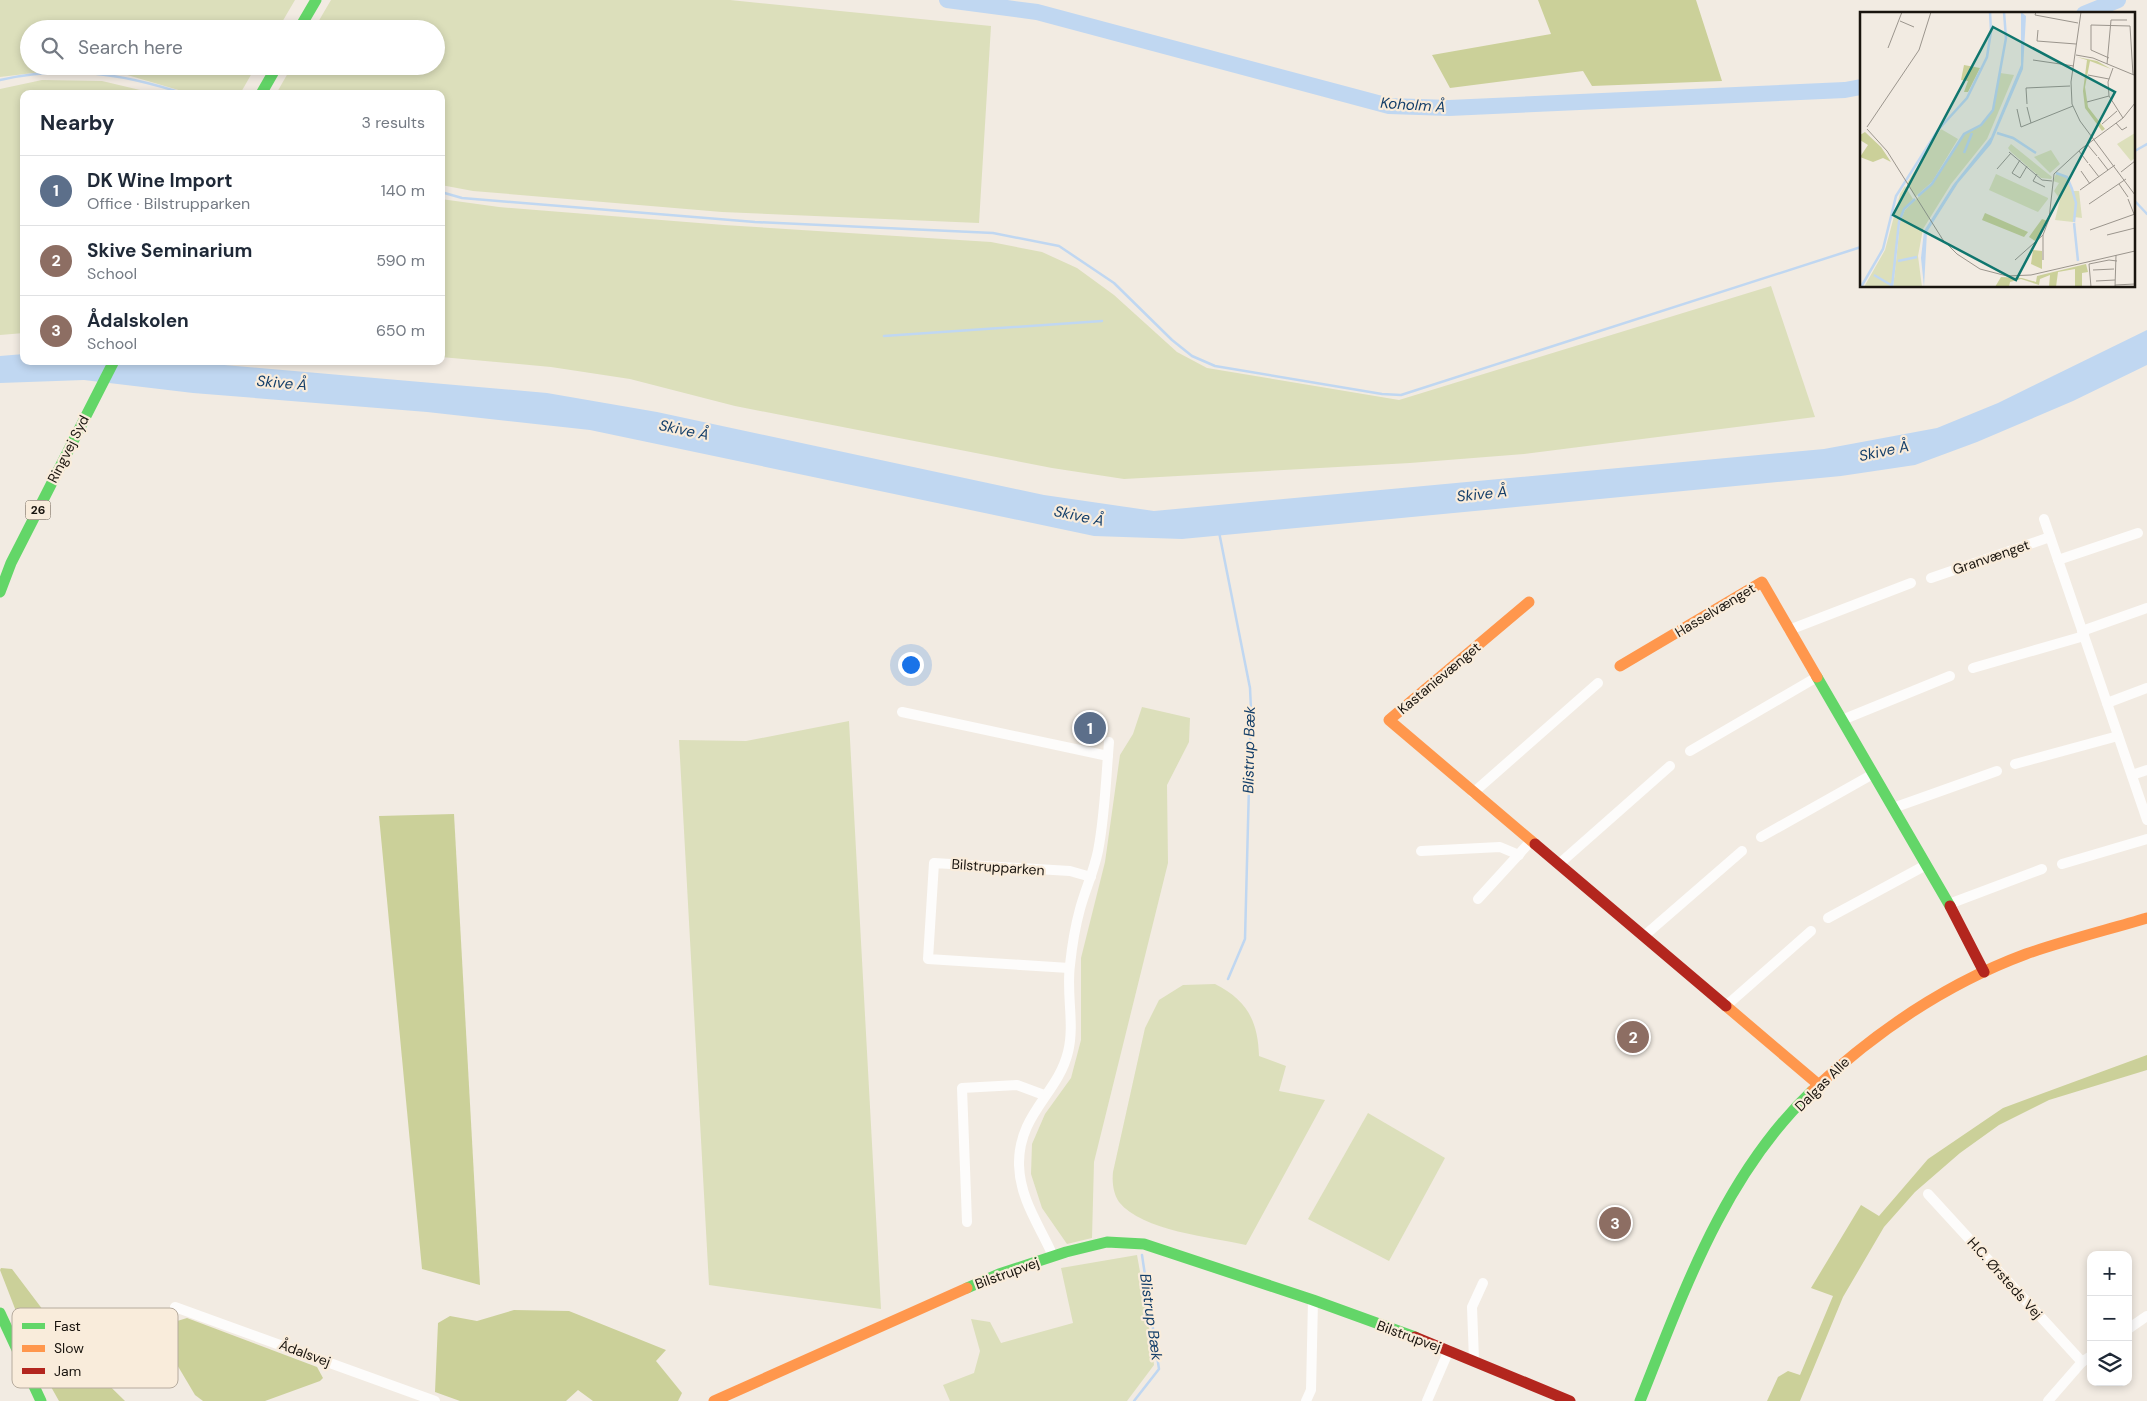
<!DOCTYPE html>
<meta charset="utf-8">
<style>
body{margin:0;font-family:"DM Sans",sans-serif;background:#f6f6f7;color:#1f2937}
.controls{position:absolute;right:15px;bottom:15px;display:grid;overflow:hidden;border-radius:10px;box-shadow:0 2px 8px #0003}
.controls button{width:45px;height:45px;display:grid;place-items:center;padding:0;border:0;border-bottom:1px solid #e0e1e3;background:#fff;color:#1f2937;font:25px sans-serif}
.you{position:absolute;left:910px;top:664px;width:18px;height:18px;margin:-12px;border:4px solid #fff;border-radius:50%;background:#1a73e8;box-shadow:0 0 0 8px #1a73e833}
.badge{display:grid;place-items:center;width:32px;height:32px;border-radius:50%;background:#655f58;color:#fff;font-size:16px;font-weight:700}
.pin{position:absolute;translate:-50% -50%;border:2px solid #fff;box-shadow:0 1px 5px #0006}
.list{margin:0;padding:0;list-style:none}
h2{display:flex;justify-content:space-between;align-items:center;height:65px;margin:0;padding:0 20px;font-size:21px}
h2 small{font-size:16px;font-weight:400;color:#747a83}
.list li{display:grid;grid-template-columns:32px 1fr auto;gap:15px;align-items:center;box-sizing:border-box;height:70px;padding:0 20px;border-top:1px solid #e0e1e3}
.list b{display:block;font-size:19px;white-space:nowrap}
.list p{margin:0;font-size:16px;white-space:nowrap;color:#747a83}
.list em{font-size:16px;font-style:normal;color:#747a83}
.icon{flex:none;width:28px;height:28px;fill:none;stroke:currentColor;stroke-width:2;stroke-linecap:round;stroke-linejoin:round}
.map{position:relative;flex:none;width:2147px;height:1401px;overflow:hidden}
.search{position:absolute;background:#fff;box-shadow:0 2px 8px #0003;left:20px;top:20px;width:425px;height:55px;display:flex;align-items:center;gap:12px;box-sizing:border-box;padding:0 18px;border-radius:28px;color:#747a83;font-size:19px}
.panel{position:absolute;background:#fff;box-shadow:0 2px 8px #0003;left:20px;top:90px;width:425px;height:275px;border-radius:10px}
.map>svg:first-child{display:block}
.green{fill:#dcdfbb}
.forest{fill:#cbd099}
.water{fill:#c0d7f1}
.lines{fill:none;stroke-linecap:round;stroke-linejoin:round}
.stream{stroke:#c0d7f1;stroke-width:2.5}
.river{stroke:#c0d7f1;stroke-width:16}
.street{stroke:#fdfcfb;stroke-width:10}
.fast{stroke:#63d668;stroke-width:11}
.slow{stroke:#ff974d;stroke-width:11}
.jam{stroke:#b3261e;stroke-width:11}
.labels{text-anchor:middle;stroke-width:4.5;stroke-linejoin:round;paint-order:stroke}
.shield{fill:#f9ecdb;stroke:#5c554c;stroke-width:1}
.shield-label{font-size:12px;font-weight:bold;fill:#19140e}
.street-label{font-size:14px;fill:#19140e;stroke:#f9ecdb}
.water-label{font-size:15px;font-style:italic;fill:#133e69;stroke:#f9ecdb}
.inset-river{fill:none;stroke:#c0d7f1;stroke-width:2.5}
.inset-road{fill:none;stroke:#9b958d;stroke-width:1}
.view{fill:#0f766e;fill-opacity:0.15;stroke:#0f766e;stroke-width:2.5}
.inset-edge{fill:none;stroke:#19140e;stroke-width:2.5}
.key{fill:#f9ecdb;stroke:#b6ab9e;stroke-width:1}
.key-label{font-size:14px;fill:#19140e}
</style>
<div class="map">
<svg width="2147" height="1401" viewBox="0 0 2147 1401">
<rect width="100%" height="100%" fill="#f2ebe2"/>
<g class="green">
<path d="M0 0H295L278 29H29V66H256L240 94H192L117 72 66 69 0 77Z"/>
<path d="M331 0H730L991 26 979 223 722 212 473 191 441 185V94H276L292 66H436V29H314Z"/>
<path d="M42 80 102 81 157 94H24V333L0 335V89Z"/>
<path d="M441 199 499 207 724 225 991 242 1042 252 1077 268 1114 295 1177 352 1207 368 1399 400 1771 286 1815 417 1524 454 1410 463 1124 479 1052 468 735 406 630 379 551 367 441 357Z"/>
<path d="M1142 707 1190 718 1189 742 1167 785 1168 863 1094 1162 1092 1238 1067 1244 1042 1208 1031 1174 1032 1144 1045 1114 1071 1078 1081 1040V958L1105 862 1120 755 1133 734Z"/>
<path d="M849 721 881 1309 709 1285 679 740 746 741Z"/>
<path d="M1215 984C1247 1000 1258 1021 1259 1056L1286 1066 1279 1091 1325 1100 1246 1245C1211 1237 1142 1231 1119 1202 1113 1193 1112 1182 1113 1172L1145 1028 1159 1000 1183 985Z"/>
<path d="M1368 1113 1445 1158 1389 1261 1308 1219Z"/>
<path d="M1137 1255 1146 1305 1154 1365 1127 1401H950L943 1385 974 1373 980 1351 971 1319 990 1322 1001 1343 1073 1323 1061 1268Z"/>
</g>
<g class="forest">
<path d="M1538 0H1696L1722 81 1592 86 1583 71 1450 88 1432 55 1551 34Z"/>
<path d="M454 814 480 1285 422 1269 379 816Z"/>
<path d="M2147 1055V1070L2049 1100 1999 1125 1960 1153 1915 1192 1884 1227 1843 1297 1800 1401H1767L1778 1377 1788 1371 1800 1375 1833 1296 1811 1288 1861 1205 1879 1216 1928 1159 2003 1108Z"/>
<path d="M1 1268 12 1269 74 1351 125 1401H59L33 1355 0 1270Z"/>
<path d="M514 1310 569 1311 666 1350 656 1361 682 1393 678 1401H593L578 1390 566 1401H460L435 1392 438 1323 450 1316 477 1321Z"/>
<path d="M187 1318 317 1367 323 1378 320 1381 265 1401H203L195 1395 176 1363 174 1322Z"/>
</g>
<path class="water" d="M2147 330V365L2073 401 1977 442 1915 465 1841 476 1182 539 1094 536 590 430 427 412 193 393 84 380 0 383V356L24 354V361H178L547 393 657 412 1044 495 1154 511 1824 449 1937 428 1998 403Z"/>
<g class="lines">
<g class="stream">
<path d="M0 80C66 65 121 73 185 94"/>
<path d="M2133 152 2147 144"/>
<path d="M441 192 462 198 755 222 993 233 1059 246 1114 283 1172 340 1192 356 1215 366 1382 394 1401 395 1861 247"/>
<path d="M2133 199 2147 214"/>
<path d="M884 336 1102 321"/>
<path d="M1219 532 1250 688 1251 709 1245 939 1228 979"/>
<path d="M1134 1401 1159 1369 1142 1255"/>
</g>
<g class="river">
<path d="M947 0 1037 12 1389 106 1449 108 1845 90 1861 87"/>
<path d="M2084 14 2118 0"/>
</g>
<g class="street">
<path d="M2044 519 2147 820"/>
<path d="M2058 560 2138 533"/>
<path d="M1931 578 2050 537"/>
<path d="M1789 630 1911 583"/>
<path d="M2082 631 2147 608"/>
<path d="M1973 668 2084 636"/>
<path d="M2107 703 2147 688"/>
<path d="M902 712 1108 756"/>
<path d="M1842 720 1950 676"/>
<path d="M1690 751 1817 677"/>
<path d="M2015 764 2118 736"/>
<path d="M2132 775 2147 770"/>
<path d="M1473 793 1598 683"/>
<path d="M1893 808 1997 771"/>
<path d="M1761 837 1873 774"/>
<path d="M1421 851 1500 847 1519 855"/>
<path d="M1559 864 1670 766"/>
<path d="M2062 864 2147 839"/>
<path d="M1478 899 1531 841"/>
<path d="M1949 904 2042 869"/>
<path d="M1828 918 1926 865"/>
<path d="M1644 936 1742 851"/>
<path d="M1069 968 928 959 934 863 1070 871 1091 877"/>
<path d="M1727 1005 1811 931"/>
<path d="M1928 1194 2082 1362"/>
<path d="M967 1222 962 1088 1017 1085 1044 1095"/>
<path d="M1053 1256C1040 1226 1020 1200 1019 1165 1018 1114 1058 1094 1068 1052 1075 1024 1066 994 1070 965 1072 946 1075 927 1080 909 1085 890 1094 871 1098 851 1105 815 1106 778 1109 742"/>
<path d="M175 1307 435 1401"/>
<path d="M2128 1329 2147 1316"/>
<path d="M1474 1360 1472 1307 1483 1283"/>
<path d="M1306 1401 1311 1390 1313 1300"/>
<path d="M1427 1401 1449 1350"/>
<path d="M2048 1401 2082 1362 2091 1356"/>
</g>
<g class="fast">
<path d="M299 29 316 0"/>
<path d="M261 94 277 66"/>
<path d="M0 592 11 563 114 361"/>
<path d="M1817 677 1950 906"/>
<path d="M967 1288 999 1274 1066 1252 1107 1242 1144 1244 1313 1300 1415 1337"/>
<path d="M0 1313 41 1401"/>
<path d="M1640 1401C1684 1291 1724 1175 1812 1091"/>
</g>
<g class="slow">
<path d="M1529 602 1389 720 1535 844"/>
<path d="M1620 666 1762 582 1817 677"/>
<path d="M1726 1006 1819 1085"/>
<path d="M1812 1091C1875 1032 1945 984 2026 954 2066 940 2107 930 2147 918"/>
<path d="M714 1401 967 1288"/>
</g>
<g class="jam">
<path d="M1535 844 1726 1006"/>
<path d="M1950 906 1984 972"/>
<path d="M1415 1337 1570 1401"/>
</g>
</g>
<g class="labels">
<rect class="shield" x="25.5" y="500.5" width="25" height="19" rx="4"/>
<g class="shield-label">
<text x="38" y="514">26</text>
</g>
<g class="street-label">
<text transform="translate(68 449) rotate(-63)" y="5">Ringvej Syd</text>
<text transform="translate(1991 557) rotate(-19)" y="5">Granvænget</text>
<text transform="translate(1715 610) rotate(-31)" y="5">Hasselvænget</text>
<text transform="translate(1439 678) rotate(-40)" y="5">Kastanievænget</text>
<text transform="translate(998 867) rotate(4)" y="5">Bilstrupparken</text>
<text transform="translate(1822 1084) rotate(-45)" y="5">Dalgas Alle</text>
<text transform="translate(1007 1273) rotate(-20)" y="5">Bilstrupvej</text>
<text transform="translate(2005 1278) rotate(48)" y="5">H.C. Ørsteds Vej</text>
<text transform="translate(1409 1336) rotate(20)" y="5">Bilstrupvej</text>
<text transform="translate(305 1353) rotate(20)" y="5">Ådalsvej</text>
</g>
<g class="water-label">
<text transform="translate(1413 105) rotate(4)" y="5">Koholm Å</text>
<text transform="translate(282 383) rotate(5)" y="5">Skive Å</text>
<text transform="translate(684 430) rotate(12)" y="5">Skive Å</text>
<text transform="translate(1884 451) rotate(-12)" y="5">Skive Å</text>
<text transform="translate(1482 494) rotate(-6)" y="5">Skive Å</text>
<text transform="translate(1079 516) rotate(12)" y="5">Skive Å</text>
<text transform="translate(1249 750) rotate(-89)" y="5">Blistrup Bæk</text>
<text transform="translate(1151 1317) rotate(82)" y="5">Blistrup Bæk</text>
</g>
</g>
<g transform="translate(1860 12)">
<rect width="275" height="275" fill="#f2ebe2"/>
<path d="M140 61 154 63 127 127 91 172 63 217 58 244 62 275H33L36 251 32 275H4L25 238 40 182 45 174 53 187 45 196 40 206 36 235V250L40 210 45 198 71 173 103 123 121 114 133 99ZM81 117 98 127 72 170 55 185 47 171ZM275 121V146L271 149 257 132ZM151 132 192 165 191 167 181 166 151 140 148 136ZM191 138 200 152 190 161 174 145ZM136 162 188 186V187L178 200 129 178ZM196 162 206 165 212 179H219L222 206 214 205 213 210 195 208 200 187 194 179 199 171 193 169Z" fill="#dcdfbb"/>
<path d="M217 45 237 49 251 57 230 49 225 75 228 95 245 117 242 119 225 96 223 79 227 48ZM104 53 120 56 108 80H104L108 69 101 68ZM5 120 21 135 31 150 23 146 13 150 0 145 8 133 0 128V123ZM125 201 168 220 164 225 122 208ZM182 207 188 209 175 229 169 225ZM173 238 182 239V257L171 252ZM226 252 228 260 222 261V275H215V257L198 260 196 275H189L190 263 180 267 179 273 161 267 150 270 149 275H135L141 265 162 266 176 270 177 264Z" fill="#cbd099"/>
<path d="M161 0 166 4 163 57 131 132 98 171 67 220 64 275 61 246 64 219 93 173 131 125 161 53Z" fill="#c0d7f1"/>
<path class="inset-river" d="M137 121 153 126 176 141M104 141 112 121M196 161 207 165 212 177 216 191 214 210M58 184 72 172 104 122 121 113 133 98 146 26 144 0M214 211 218 249M38 249 57 245M14 263 31 273M1 275 23 237 36 184 78 118 107 86 127 45 131 19 130 0M32 275 39 210 44 197 55 187"/>
<path class="inset-road" d="M176 0 175 3 218 11M221 0 211 70 212 92 220 109 275 183M40 9 54 15M178 18 177 29 216 32M28 36 42 0M216 43 233 46 274 63M249 46 231 38V13L270 14 273 63M173 48 214 54M247 52 251 8H267M253 56 248 70 249 84 263 106M228 63 249 67M227 90 249 84M167 92 166 76 210 74M167 95 171 111M157 97 161 115 213 94M256 111 262 118 267 115M242 112 257 99M7 115 59 38 71 0M7 117 27 139 83 228 97 242 120 257 147 264 171 263 275 239M227 132 237 144M219 139 228 151M149 140 182 168 192 169M238 145 248 158M160 148 152 161 160 166 167 154M229 152 239 165M137 157 151 141M221 159 230 172M261 160 275 149M177 162 173 169 185 175M259 172 268 185M220 178 255 153M268 187 274 202M229 192 266 167M230 218 275 202M247 223 275 216M155 248 183 223M183 248V223L189 207 194 162 221 137 263 106 275 91M233 258 254 257M236 269 255 268M255 273 275 272M231 275 229 252 249 248 257 249M255 275 256 243"/>
<path class="view" d="M133 15 255 80 156 268 33 203Z"/>
<rect width="275" height="275" class="inset-edge"/>
</g>
<rect x="12" y="1308" width="166" height="80" rx="8" class="key"/>
<rect x="22" y="1323" width="23" height="6" fill="#63d668"/>
<rect x="22" y="1345" width="23" height="7" fill="#ff974d"/>
<rect x="22" y="1368" width="23" height="6" fill="#b3261e"/>
<g class="key-label">
<text x="54" y="1331">Fast</text>
<text x="54" y="1353">Slow</text>
<text x="54" y="1376">Jam</text>
</g>
</svg>
<div class="controls">
<button>+</button>
<button>−</button>
<button><svg class="icon" aria-label="layers" viewBox="0 0 24 24"><path d="M12 4l9 5-9 5-9-5zM3 14l9 5 9-5"/></svg></button>
</div>
<div class="you"></div>
<div class="pin badge" style="left:1090px;top:728px;background:#5c6f8a">1</div>
<div class="pin badge" style="left:1633px;top:1037px;background:#8d6e63">2</div>
<div class="pin badge" style="left:1615px;top:1223px;background:#8d6e63">3</div>
<div class="search"><svg class="icon" aria-label="search" viewBox="0 0 24 24"><circle cx="10" cy="10" r="6"/><path d="M15 15l6 6"/></svg>Search here</div>
<section class="panel">
<h2>Nearby<small>3 results</small></h2>
<ul class="list">
<li><span class="badge" style="background:#5c6f8a">1</span><div><b>DK Wine Import</b><p>Office · Bilstrupparken</p></div><em>140 m</em></li>
<li><span class="badge" style="background:#8d6e63">2</span><div><b>Skive Seminarium</b><p>School</p></div><em>590 m</em></li>
<li><span class="badge" style="background:#8d6e63">3</span><div><b>Ådalskolen</b><p>School</p></div><em>650 m</em></li>
</ul>
</section>
</div>
